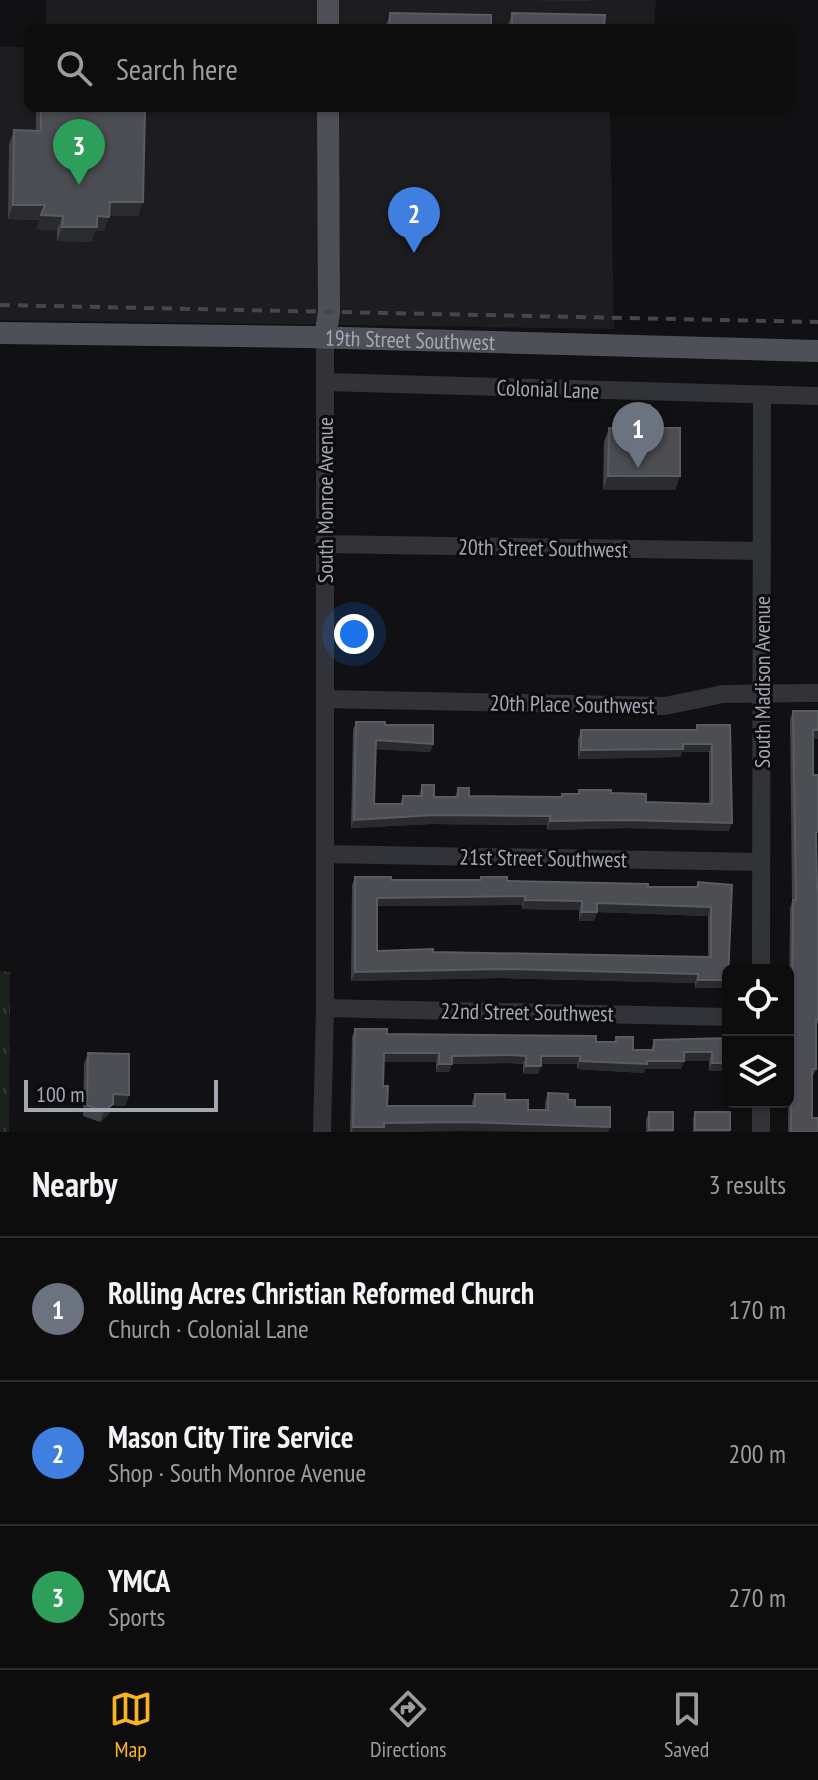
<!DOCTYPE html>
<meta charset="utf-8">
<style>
body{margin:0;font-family:"PT Sans Narrow",sans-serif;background:#1b1b1c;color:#f1f3f6}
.controls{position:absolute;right:24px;bottom:24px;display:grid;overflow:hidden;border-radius:12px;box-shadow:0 2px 6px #0004}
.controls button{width:72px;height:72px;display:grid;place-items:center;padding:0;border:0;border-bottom:2px solid #2d2d2e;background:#0d0d0e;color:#f1f3f6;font:40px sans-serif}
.scale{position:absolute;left:24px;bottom:20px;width:194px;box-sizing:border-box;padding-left:8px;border:4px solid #a2a7b4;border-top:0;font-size:22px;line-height:28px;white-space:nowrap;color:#a2a7b4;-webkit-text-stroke:6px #0c0c0e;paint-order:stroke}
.you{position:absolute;left:354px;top:634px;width:28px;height:28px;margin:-20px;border:6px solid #fff;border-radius:50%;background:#1a73e8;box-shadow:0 0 0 12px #1a73e833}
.badge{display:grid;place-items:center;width:52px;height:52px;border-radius:50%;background:#fbb421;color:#fff;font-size:26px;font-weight:700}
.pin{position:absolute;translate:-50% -66px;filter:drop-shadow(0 2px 4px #0008)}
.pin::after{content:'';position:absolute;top:42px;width:28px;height:24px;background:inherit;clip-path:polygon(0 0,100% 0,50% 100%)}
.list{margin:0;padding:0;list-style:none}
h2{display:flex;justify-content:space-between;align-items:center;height:104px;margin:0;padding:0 32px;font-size:34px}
h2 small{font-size:26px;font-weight:400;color:#9a9c9e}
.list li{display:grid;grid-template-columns:52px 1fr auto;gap:24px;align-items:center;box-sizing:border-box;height:144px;padding:0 32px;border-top:2px solid #2d2d2e}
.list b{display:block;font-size:30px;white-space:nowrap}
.list p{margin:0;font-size:26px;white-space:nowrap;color:#9a9c9e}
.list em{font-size:26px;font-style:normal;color:#9a9c9e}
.icon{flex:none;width:44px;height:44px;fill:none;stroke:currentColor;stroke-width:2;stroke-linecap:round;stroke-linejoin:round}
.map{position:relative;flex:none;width:818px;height:1132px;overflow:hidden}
.search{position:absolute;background:#0d0d0e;box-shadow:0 2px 6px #0004;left:24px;right:24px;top:24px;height:88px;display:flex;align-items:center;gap:20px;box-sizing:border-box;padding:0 28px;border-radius:12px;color:#9a9c9e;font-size:30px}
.sheet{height:536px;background:#0d0d0e}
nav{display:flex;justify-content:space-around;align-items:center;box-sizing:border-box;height:112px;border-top:2px solid #2d2d2e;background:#0d0d0e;font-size:22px;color:#9a9c9e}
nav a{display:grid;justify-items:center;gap:4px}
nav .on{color:#fbb421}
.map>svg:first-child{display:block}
.built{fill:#1d1d20}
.grass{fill:url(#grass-tufts)}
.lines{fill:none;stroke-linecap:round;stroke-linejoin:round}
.minor{stroke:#323338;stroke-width:18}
.major{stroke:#4e5057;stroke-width:22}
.rail{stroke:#45474d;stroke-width:4;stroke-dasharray:10 8;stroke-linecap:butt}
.wall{fill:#424348;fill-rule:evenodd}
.shaded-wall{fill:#2a2b2e}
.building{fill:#4d4e54;stroke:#5a5c63;stroke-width:2;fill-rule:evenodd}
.labels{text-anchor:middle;stroke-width:6;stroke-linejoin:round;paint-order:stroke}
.street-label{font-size:22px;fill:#a2a7b4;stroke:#0c0c0e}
</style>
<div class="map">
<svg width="818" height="1132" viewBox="0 0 818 1132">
<defs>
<pattern id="grass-tufts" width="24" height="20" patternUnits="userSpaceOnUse" patternTransform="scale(2)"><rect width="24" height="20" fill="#19211a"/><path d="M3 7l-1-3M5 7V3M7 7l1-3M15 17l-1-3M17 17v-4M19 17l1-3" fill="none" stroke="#373e39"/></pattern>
</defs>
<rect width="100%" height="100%" fill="#111113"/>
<g class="built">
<path d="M46 0H656L654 28H46Z"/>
<path d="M0 47H28V108H610L614 329 0 320Z"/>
</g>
<path class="grass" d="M0 971 10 972 9 1132H0Z"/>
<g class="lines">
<g class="minor">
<path d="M325 382 818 396"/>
<path d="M324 544 762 551"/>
<path d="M325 699 665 706 723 694 818 693"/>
<path d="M325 854 761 862"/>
<path d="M761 970 762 395"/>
<path d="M325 1008 728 1017"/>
<path d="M322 1132 325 1008V338"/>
<path d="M761 1132V1102"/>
</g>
<g class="major">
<path d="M328 0V28"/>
<path id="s1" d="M0 333 308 337 818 351"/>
<path d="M325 338 329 312 328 108"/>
</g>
<path class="rail" d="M0 305 818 322"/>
</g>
<g class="wall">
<path d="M390 13 491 28H385Z"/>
<path d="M512 13 604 28H507Z"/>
<path d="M36 108H145L138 216H109L104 231H95L91 242 57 241V230L36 229 40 220 8 219 9 145 14 130 36 131Z"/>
<path d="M634 405 680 476 675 490H603L604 442 609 428H629V419Z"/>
<path d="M793 711H818V739H813V775L817 841 818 1021 816 1027V1069L812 1078V1118L818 1132H788L790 908 792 901 790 719Z"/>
<path d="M356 722 385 725 433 744 430 752 375 749 374 804H400L403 796H419L422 785 434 797H455L458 788 469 796 561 797 562 794H578L579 790 611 793 646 802 709 804V752H682L680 757 578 759V739L581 730H695L697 725H730L729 831 626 828 547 830V825L431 824 351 828 353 730Z"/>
<path d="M355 877 391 880H480L481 877 507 881 648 887H696L698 882 732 885 728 980 725 988H695V983L502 978 351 981 352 885ZM522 905V909L579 910V921H594L597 912 708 916V957L377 951V906Z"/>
<path d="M355 1029 387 1034 596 1042H614L616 1037 633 1050H651L654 1040 728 1038V1071H709V1061H684L681 1069H645L644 1073 577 1069V1064H541L538 1074H523V1064L509 1063 452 1064 449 1072H436V1062H384L383 1086 387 1106H472V1102L475 1094 505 1100 528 1110H545V1102L548 1093 568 1100 575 1107 610 1127 608 1132 462 1131 350 1132 352 1037Z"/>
<path d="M88 1053 129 1095 125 1106 112 1105 109 1114 100 1122 83 1116 84 1064Z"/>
<path d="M649 1112 673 1132H646V1119Z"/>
<path d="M695 1112 729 1132H693V1119Z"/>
</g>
<g class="shaded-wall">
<path d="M510 0H590V1Z"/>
<path d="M110 202H143L138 216H104Z"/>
<path d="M13 205H45L40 220 8 219Z"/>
<path d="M41 215 63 216 57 230 36 229Z"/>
<path d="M97 216 109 217 104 231H95L91 242 57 241 62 227Z"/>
<path d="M608 476H680L675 490H603Z"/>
<path d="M813 730H818V739H810Z"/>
<path d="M376 740 433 744 430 752 373 749Z"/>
<path d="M683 744H712L709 752H682L680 757 578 759 581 750Z"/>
<path d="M434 815 550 816 547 825 431 824 351 828 354 820Z"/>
<path d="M629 820 732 823 729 831 626 828 547 830 550 821Z"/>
<path d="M525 896 522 905 374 906 377 898Z"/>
<path d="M525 900 582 901 579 910 522 909Z"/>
<path d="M597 903 711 907 708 916 597 912 594 921H579L582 912Z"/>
<path d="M505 969 698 974 695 983 502 978 351 981 355 972Z"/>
<path d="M698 980H728L725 988H695Z"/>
<path d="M684 1052H712L709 1061H681Z"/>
<path d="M384 1053H439L436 1062H381Z"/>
<path d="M512 1055 526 1056 523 1064 509 1063 452 1064 449 1072H436L439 1064 452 1056Z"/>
<path d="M541 1056H580L577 1064H538Z"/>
<path d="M580 1061H684L681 1069H645L644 1073 577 1069Z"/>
<path d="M712 1063H728V1071H709Z"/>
<path d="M526 1066H541L538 1074H523Z"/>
<path d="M113 1094 129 1095 125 1106 112 1105 109 1114 100 1122 104 1111Z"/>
<path d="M465 1122 610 1127 608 1132 462 1131 352 1132 353 1127 384 1123Z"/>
<path d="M649 1130H673V1132H648Z"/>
<path d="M695 1130H730L729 1132H695Z"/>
</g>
<g class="building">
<path d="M390 13 491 15V28H390Z"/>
<path d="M512 13 605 15 604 28H512Z"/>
<path d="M41 108H145L143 202H110L109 217 97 216V227H62L63 216 41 215 45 205H13L14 130 41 131Z"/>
<path d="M634 405H650V428H680V476H608L609 428H634Z"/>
<path d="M793 711H818V730H813V775H818V832H816L817 889H818V1019H816V1069H812V1118H818V1132H791L793 900H796Z"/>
<path d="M356 722H385V725H433V744L376 740 374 804H403V796H422V785H434V797H458V788H469V796L562 797V794H579V790H611V793L646 794V802L712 804V744H683V749L581 750V730H697V725H730L732 823 629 820 550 821V816L434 815 354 820Z"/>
<path d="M355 877H391V880H481V877H507V881L648 884V887H698V882L732 885 728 980H698V974L505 969 355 972ZM525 896V900L582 901V912H597V903L711 907V957L433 952V949L377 951V898Z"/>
<path d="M355 1029H387V1034L596 1036V1042H616V1037H633V1050H654V1040L728 1038V1063H712V1052H684V1061H647V1064L580 1061V1056H541V1066H526V1056L512 1055 452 1056V1064H439V1053H384L383 1086H388L387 1106H475V1094H505V1100H528V1110H548V1093L568 1094V1100H575V1107H610V1127L465 1122 384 1123V1127H353Z"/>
<path d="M88 1053 129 1054V1095L113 1094V1104L104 1111 87 1105Z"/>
<rect x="649" y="1112" width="24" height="18"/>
<rect x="695" y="1112" width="35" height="18"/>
</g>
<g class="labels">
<g class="street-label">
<text dy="8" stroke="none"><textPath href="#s1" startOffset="410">19th Street Southwest</textPath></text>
<text transform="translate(548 389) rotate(2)" y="8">Colonial Lane</text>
<text transform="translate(325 500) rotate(-90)" y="8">South Monroe Avenue</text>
<text transform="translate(543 548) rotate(1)" y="8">20th Street Southwest</text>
<text transform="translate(762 682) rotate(-90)" y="8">South Madison Avenue</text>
<text transform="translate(572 704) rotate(1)" y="8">20th Place Southwest</text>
<text transform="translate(543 858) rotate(1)" y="8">21st Street Southwest</text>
<text transform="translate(527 1012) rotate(1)" y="8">22nd Street Southwest</text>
</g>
</g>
</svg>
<div class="controls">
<button><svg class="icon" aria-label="locate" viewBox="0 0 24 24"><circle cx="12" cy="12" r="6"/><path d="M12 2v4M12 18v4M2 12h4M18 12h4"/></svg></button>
<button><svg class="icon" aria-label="layers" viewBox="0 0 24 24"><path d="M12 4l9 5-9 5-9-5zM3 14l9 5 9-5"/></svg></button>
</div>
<div class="scale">100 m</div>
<div class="you"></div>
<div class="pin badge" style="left:638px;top:468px;background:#6b7280">1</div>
<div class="pin badge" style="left:414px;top:253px;background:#3f7fe0">2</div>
<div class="pin badge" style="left:79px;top:185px;background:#2e9e5b">3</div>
<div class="search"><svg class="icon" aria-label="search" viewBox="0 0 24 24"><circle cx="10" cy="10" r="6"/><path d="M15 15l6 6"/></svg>Search here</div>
</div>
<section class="sheet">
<h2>Nearby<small>3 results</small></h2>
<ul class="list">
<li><span class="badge" style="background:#6b7280">1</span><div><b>Rolling Acres Christian Reformed Church</b><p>Church · Colonial Lane</p></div><em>170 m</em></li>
<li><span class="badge" style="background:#3f7fe0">2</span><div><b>Mason City Tire Service</b><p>Shop · South Monroe Avenue</p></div><em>200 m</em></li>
<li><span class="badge" style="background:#2e9e5b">3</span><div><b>YMCA</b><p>Sports</p></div><em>270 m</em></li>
</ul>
</section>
<nav>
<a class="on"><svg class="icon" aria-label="map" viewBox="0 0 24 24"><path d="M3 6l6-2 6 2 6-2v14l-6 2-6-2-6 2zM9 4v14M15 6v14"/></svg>Map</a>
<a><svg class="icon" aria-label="directions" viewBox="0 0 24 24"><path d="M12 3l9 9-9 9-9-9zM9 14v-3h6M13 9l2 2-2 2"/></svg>Directions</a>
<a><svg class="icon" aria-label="saved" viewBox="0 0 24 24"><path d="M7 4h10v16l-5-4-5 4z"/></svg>Saved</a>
</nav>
